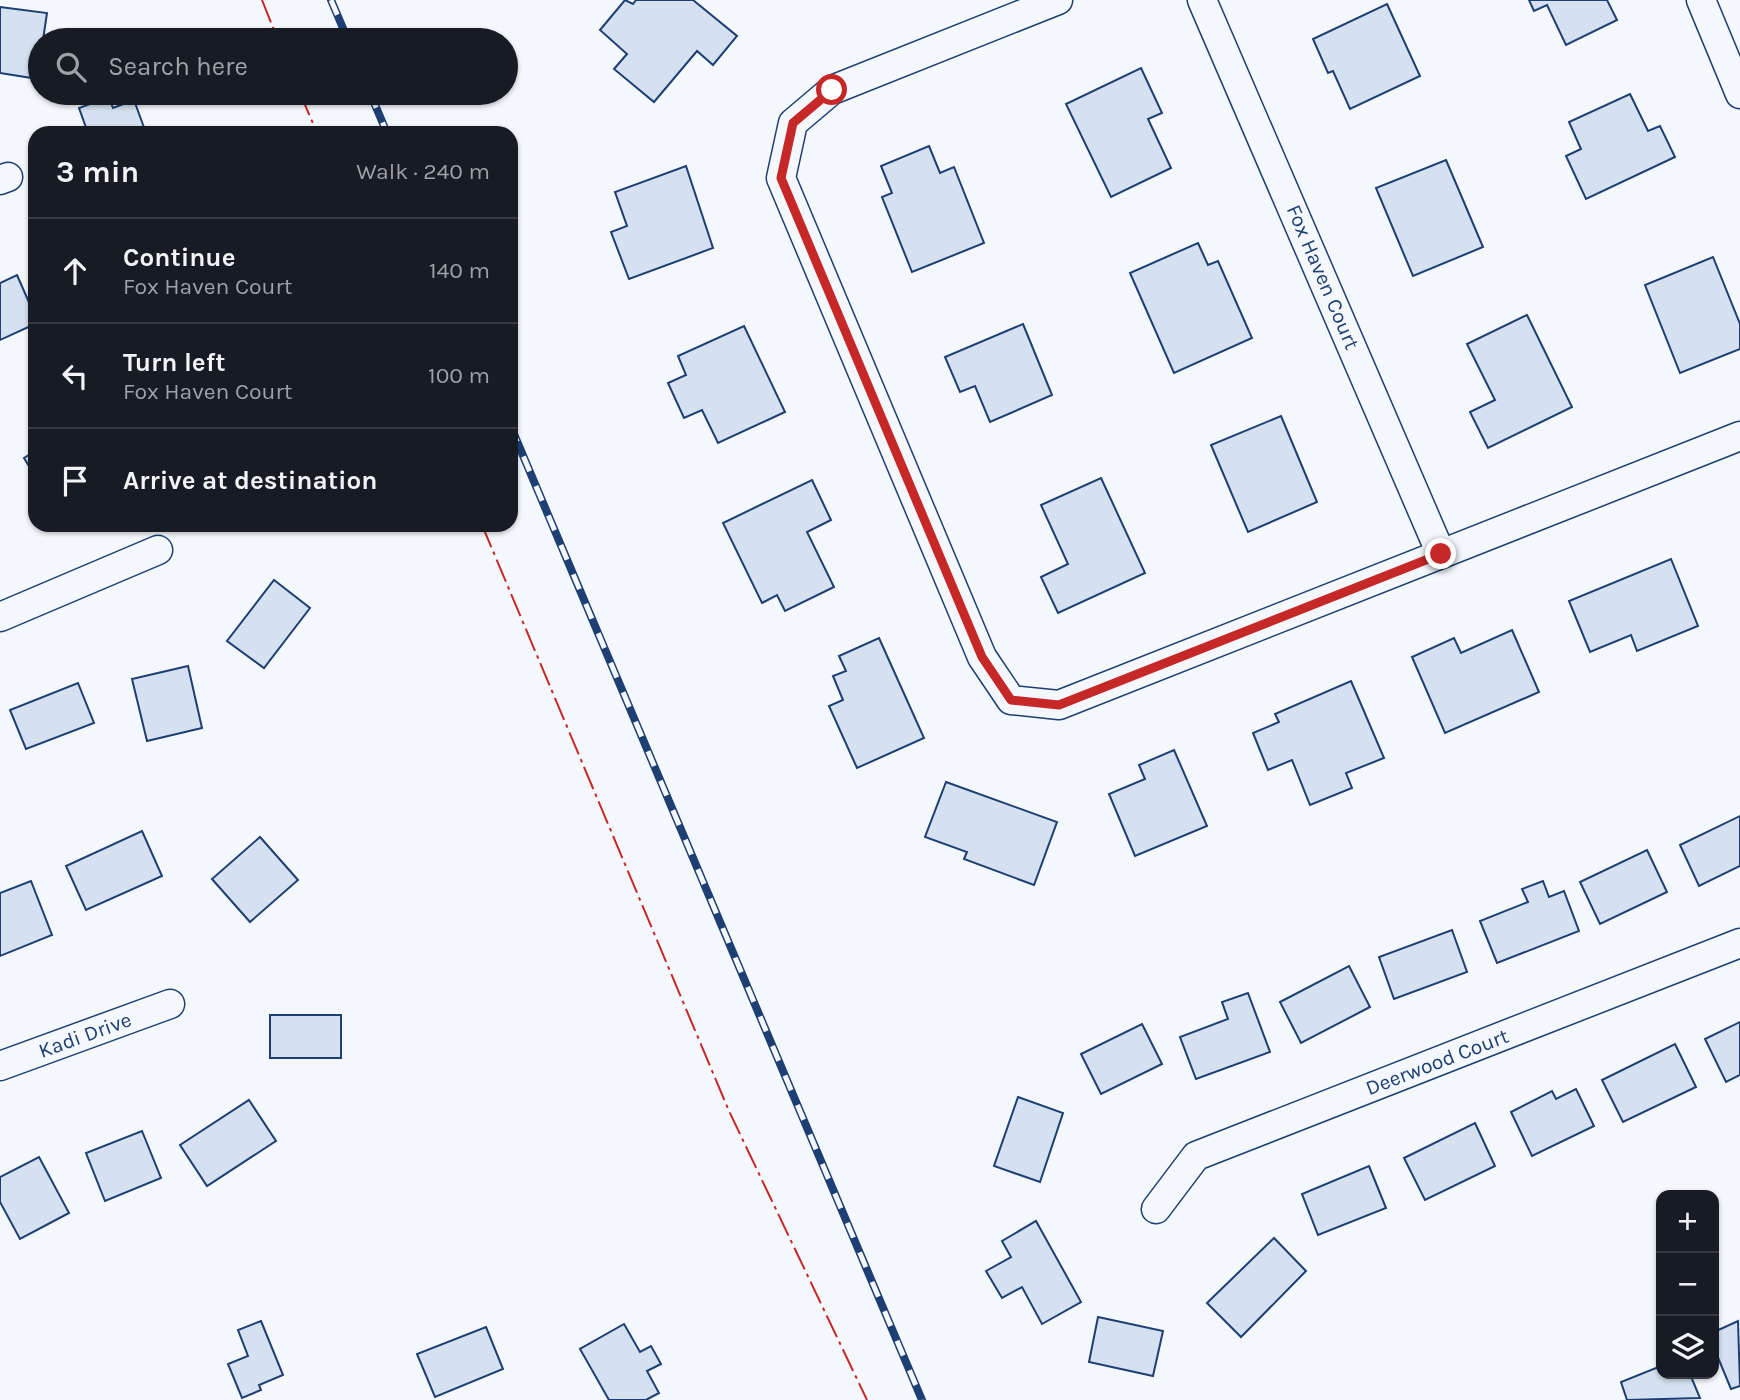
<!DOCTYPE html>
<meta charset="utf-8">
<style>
body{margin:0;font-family:Karla,sans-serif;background:#20242c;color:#f1f3f6}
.controls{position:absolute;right:21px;bottom:21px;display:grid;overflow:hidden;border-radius:14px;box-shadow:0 2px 5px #0004}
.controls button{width:63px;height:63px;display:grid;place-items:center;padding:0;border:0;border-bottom:2px solid #363941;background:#171b24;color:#f1f3f6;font:35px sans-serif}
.stop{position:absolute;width:21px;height:21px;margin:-16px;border:5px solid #c62828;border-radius:50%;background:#fff}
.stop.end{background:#c62828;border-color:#fff;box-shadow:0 2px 7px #0008}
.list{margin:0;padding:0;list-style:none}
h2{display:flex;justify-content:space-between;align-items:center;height:91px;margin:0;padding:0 28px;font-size:30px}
h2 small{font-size:23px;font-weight:400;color:#9ea1a6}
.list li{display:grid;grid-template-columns:46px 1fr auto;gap:21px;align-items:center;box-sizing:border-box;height:105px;padding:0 28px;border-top:2px solid #363941}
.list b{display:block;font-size:26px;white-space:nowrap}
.list p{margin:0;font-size:23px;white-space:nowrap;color:#9ea1a6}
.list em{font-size:23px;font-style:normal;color:#9ea1a6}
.icon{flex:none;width:38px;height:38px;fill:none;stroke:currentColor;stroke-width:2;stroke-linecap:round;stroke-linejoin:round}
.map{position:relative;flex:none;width:1740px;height:1400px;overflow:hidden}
.search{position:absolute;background:#171b24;box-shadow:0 2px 5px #0004;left:28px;top:28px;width:490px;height:77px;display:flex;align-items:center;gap:18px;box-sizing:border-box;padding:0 24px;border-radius:38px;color:#9ea1a6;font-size:26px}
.panel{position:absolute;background:#171b24;box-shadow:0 2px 5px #0004;left:28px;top:126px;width:490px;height:406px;border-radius:21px}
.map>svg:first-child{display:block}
.building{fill:#d5e0f0;stroke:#1d3f73;stroke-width:2}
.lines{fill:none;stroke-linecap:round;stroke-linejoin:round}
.minor-casing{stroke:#1d3f73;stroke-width:31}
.minor{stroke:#f4f7fb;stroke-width:28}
.rail-casing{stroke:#1d3f73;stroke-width:8}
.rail{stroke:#f4f7fb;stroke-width:5;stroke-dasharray:16;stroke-linecap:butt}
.power{stroke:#c62828;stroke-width:2;stroke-dasharray:24 5 3.5 5;stroke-linecap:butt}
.route{stroke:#c62828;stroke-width:9}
.labels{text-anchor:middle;stroke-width:5;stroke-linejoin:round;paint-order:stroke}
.street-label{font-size:21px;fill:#1d3f73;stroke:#f4f7fb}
</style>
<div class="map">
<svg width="1740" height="1400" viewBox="0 0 1740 1400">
<rect width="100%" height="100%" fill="#f4f7fb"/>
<g class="building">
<path d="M625 0 633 4 636 0H693L737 36 713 65 697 51 654 102 614 69 627 54 600 30Z"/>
<path d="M1529 0H1607L1617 20 1566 45 1547 5 1534 11Z"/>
<path d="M1387 4 1420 76 1350 109 1333 71 1328 73 1313 39Z"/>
<path d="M0 7 47 13 43 40H40L38 79 0 73Z"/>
<path d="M1141 68 1162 113 1148 119 1171 168 1111 197 1066 104Z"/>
<path d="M1630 94 1648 131 1660 126 1675 157 1586 199 1566 156 1581 149 1569 122Z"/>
<path d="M109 97 113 108 134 100 146 133H88L79 108Z"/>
<path d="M929 146 940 173 954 167 984 243 912 272 882 197 892 193 881 166Z"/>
<path d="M1446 160 1483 247 1413 276 1376 188Z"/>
<path d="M686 166 713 248 629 279 611 232 627 226 615 192Z"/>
<path d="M1198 243 1208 265 1218 261 1252 338 1174 373 1130 273Z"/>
<path d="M1713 257 1740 324V349L1680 373 1645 285Z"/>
<path d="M17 275 35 316V324L0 340V283Z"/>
<path d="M1527 315 1572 407 1488 448 1470 412 1495 400 1467 344Z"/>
<path d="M1023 324 1052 395 990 422 975 386 960 392 945 357Z"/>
<path d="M744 326 785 412 718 443 702 410 684 418 668 383 686 375 678 356Z"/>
<path d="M1281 416 1317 502 1248 532 1211 445Z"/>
<path d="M35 451V476L24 458Z"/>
<path d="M1101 478 1145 573 1058 613 1041 577 1068 564 1041 505Z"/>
<path d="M812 480 831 520 807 532 834 587 785 611 777 595 762 603 723 523Z"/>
<path d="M1671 559 1698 626 1637 651 1631 635 1590 652 1569 601Z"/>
<path d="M274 580 310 608 264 668 227 641Z"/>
<path d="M1512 630 1539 692 1445 733 1412 657 1454 638 1461 653Z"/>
<path d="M879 638 924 738 857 768 829 706 843 700 833 676 846 671 839 656Z"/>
<path d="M188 666 202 728 147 741 132 679Z"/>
<path d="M1351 681 1384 758 1346 773 1352 788 1310 805 1292 760 1268 770 1253 733 1279 722 1275 714Z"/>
<path d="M78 683 94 723 26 749 10 710Z"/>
<path d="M1174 750 1207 826 1135 856 1109 794 1145 779 1139 765Z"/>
<path d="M946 782 1057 822 1034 885 964 859 967 852 925 837Z"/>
<path d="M1740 816V866L1699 886 1680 845Z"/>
<path d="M142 831 162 876 86 910 66 866Z"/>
<path d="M260 837 298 880 250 922 212 879Z"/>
<path d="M1647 850 1667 892 1600 924 1580 882Z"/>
<path d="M31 881 52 935 0 956V893Z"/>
<path d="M1543 881 1549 897 1564 891 1579 931 1497 963 1480 921 1528 902 1522 889Z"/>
<path d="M1452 930 1467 972 1394 999 1379 957Z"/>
<path d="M1349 966 1370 1007 1301 1043 1280 1002Z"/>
<path d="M1248 993 1270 1052 1196 1079 1180 1037 1228 1019 1222 1002Z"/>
<rect x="270" y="1015" width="71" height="43"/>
<path d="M1740 1022V1075L1726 1082 1705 1039Z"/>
<path d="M1142 1024 1162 1064 1101 1094 1081 1054Z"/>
<path d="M1675 1044 1696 1087 1623 1122 1602 1080Z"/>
<path d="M1576 1089 1594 1126 1532 1156 1511 1112 1552 1091 1556 1099Z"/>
<path d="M1018 1097 1063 1113 1040 1182 994 1166Z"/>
<path d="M249 1100 276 1141 207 1186 180 1145Z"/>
<path d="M1475 1123 1495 1166 1425 1200 1404 1158Z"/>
<path d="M142 1131 161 1178 105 1201 86 1153Z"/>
<path d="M39 1157 69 1213 20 1239 0 1202V1177Z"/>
<path d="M1369 1166 1386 1208 1318 1235 1302 1194Z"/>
<path d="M1036 1221 1081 1302 1042 1324 1022 1287 1002 1298 986 1271 1011 1257 1002 1241Z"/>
<path d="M1274 1238 1306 1271 1241 1337 1207 1303Z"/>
<path d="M1098 1317 1163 1331 1153 1376 1089 1362Z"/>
<path d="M261 1321 283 1375 259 1385 261 1390 242 1398 228 1364 248 1356 238 1330Z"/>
<path d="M1738 1321 1740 1386 1731 1389 1714 1348V1332Z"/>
<path d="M624 1324 640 1352 651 1346 661 1364 647 1371 659 1393 646 1400H609L580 1349Z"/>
<path d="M486 1327 503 1369 435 1397 417 1354Z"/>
<path d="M1661 1366V1374H1690L1700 1398 1627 1400 1621 1382Z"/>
</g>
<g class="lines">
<g class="minor-casing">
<g id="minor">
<path d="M1058 0 832 90 793 123 781 178 982 657 1011 700 1059 705 1740 436"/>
<path d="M1202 0 1441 554"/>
<path d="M1701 0 1740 94"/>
<path d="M0 180 8 177"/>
<path d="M0 617 158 550"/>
<path d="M0 1066 170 1004"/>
<path d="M1156 1209 1196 1156 1740 943"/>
</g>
</g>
<use href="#minor" class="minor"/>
<g class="rail-casing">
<g id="rail">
<path d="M331 0 348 40"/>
<path d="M370 93 387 133"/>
<path d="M511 427 922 1400"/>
</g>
</g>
<use href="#rail" class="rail"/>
<g class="power">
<path d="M262 0 278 40"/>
<path d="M300 93 317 133"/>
<path d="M482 525 729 1111 867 1400"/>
</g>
</g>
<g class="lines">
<path class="route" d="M832 90 793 123 781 178 982 657 1011 700 1059 705 1441 554"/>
</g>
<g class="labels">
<g class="street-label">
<text transform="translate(1323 277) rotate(67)" y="7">Fox Haven Court</text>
<text transform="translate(85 1035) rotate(-20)" y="7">Kadi Drive</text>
<text transform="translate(1437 1062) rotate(-21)" y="7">Deerwood Court</text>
</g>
</g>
</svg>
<div class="controls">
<button>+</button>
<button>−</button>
<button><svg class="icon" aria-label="layers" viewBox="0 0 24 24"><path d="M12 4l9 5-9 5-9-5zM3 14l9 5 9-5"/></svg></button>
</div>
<div class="stop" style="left:832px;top:90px"></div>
<div class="stop end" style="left:1441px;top:554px"></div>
<div class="search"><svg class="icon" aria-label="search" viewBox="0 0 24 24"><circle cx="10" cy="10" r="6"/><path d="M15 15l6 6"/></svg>Search here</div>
<section class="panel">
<h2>3 min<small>Walk · 240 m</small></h2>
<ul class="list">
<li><svg class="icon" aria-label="ahead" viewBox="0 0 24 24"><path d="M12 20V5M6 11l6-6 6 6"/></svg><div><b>Continue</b><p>Fox Haven Court</p></div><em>140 m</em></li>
<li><svg class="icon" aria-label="left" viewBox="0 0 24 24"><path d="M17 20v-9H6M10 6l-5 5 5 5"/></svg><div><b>Turn left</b><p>Fox Haven Court</p></div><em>100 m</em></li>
<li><svg class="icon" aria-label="arrive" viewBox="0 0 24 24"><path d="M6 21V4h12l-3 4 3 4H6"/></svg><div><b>Arrive at destination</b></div></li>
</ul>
</section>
</div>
